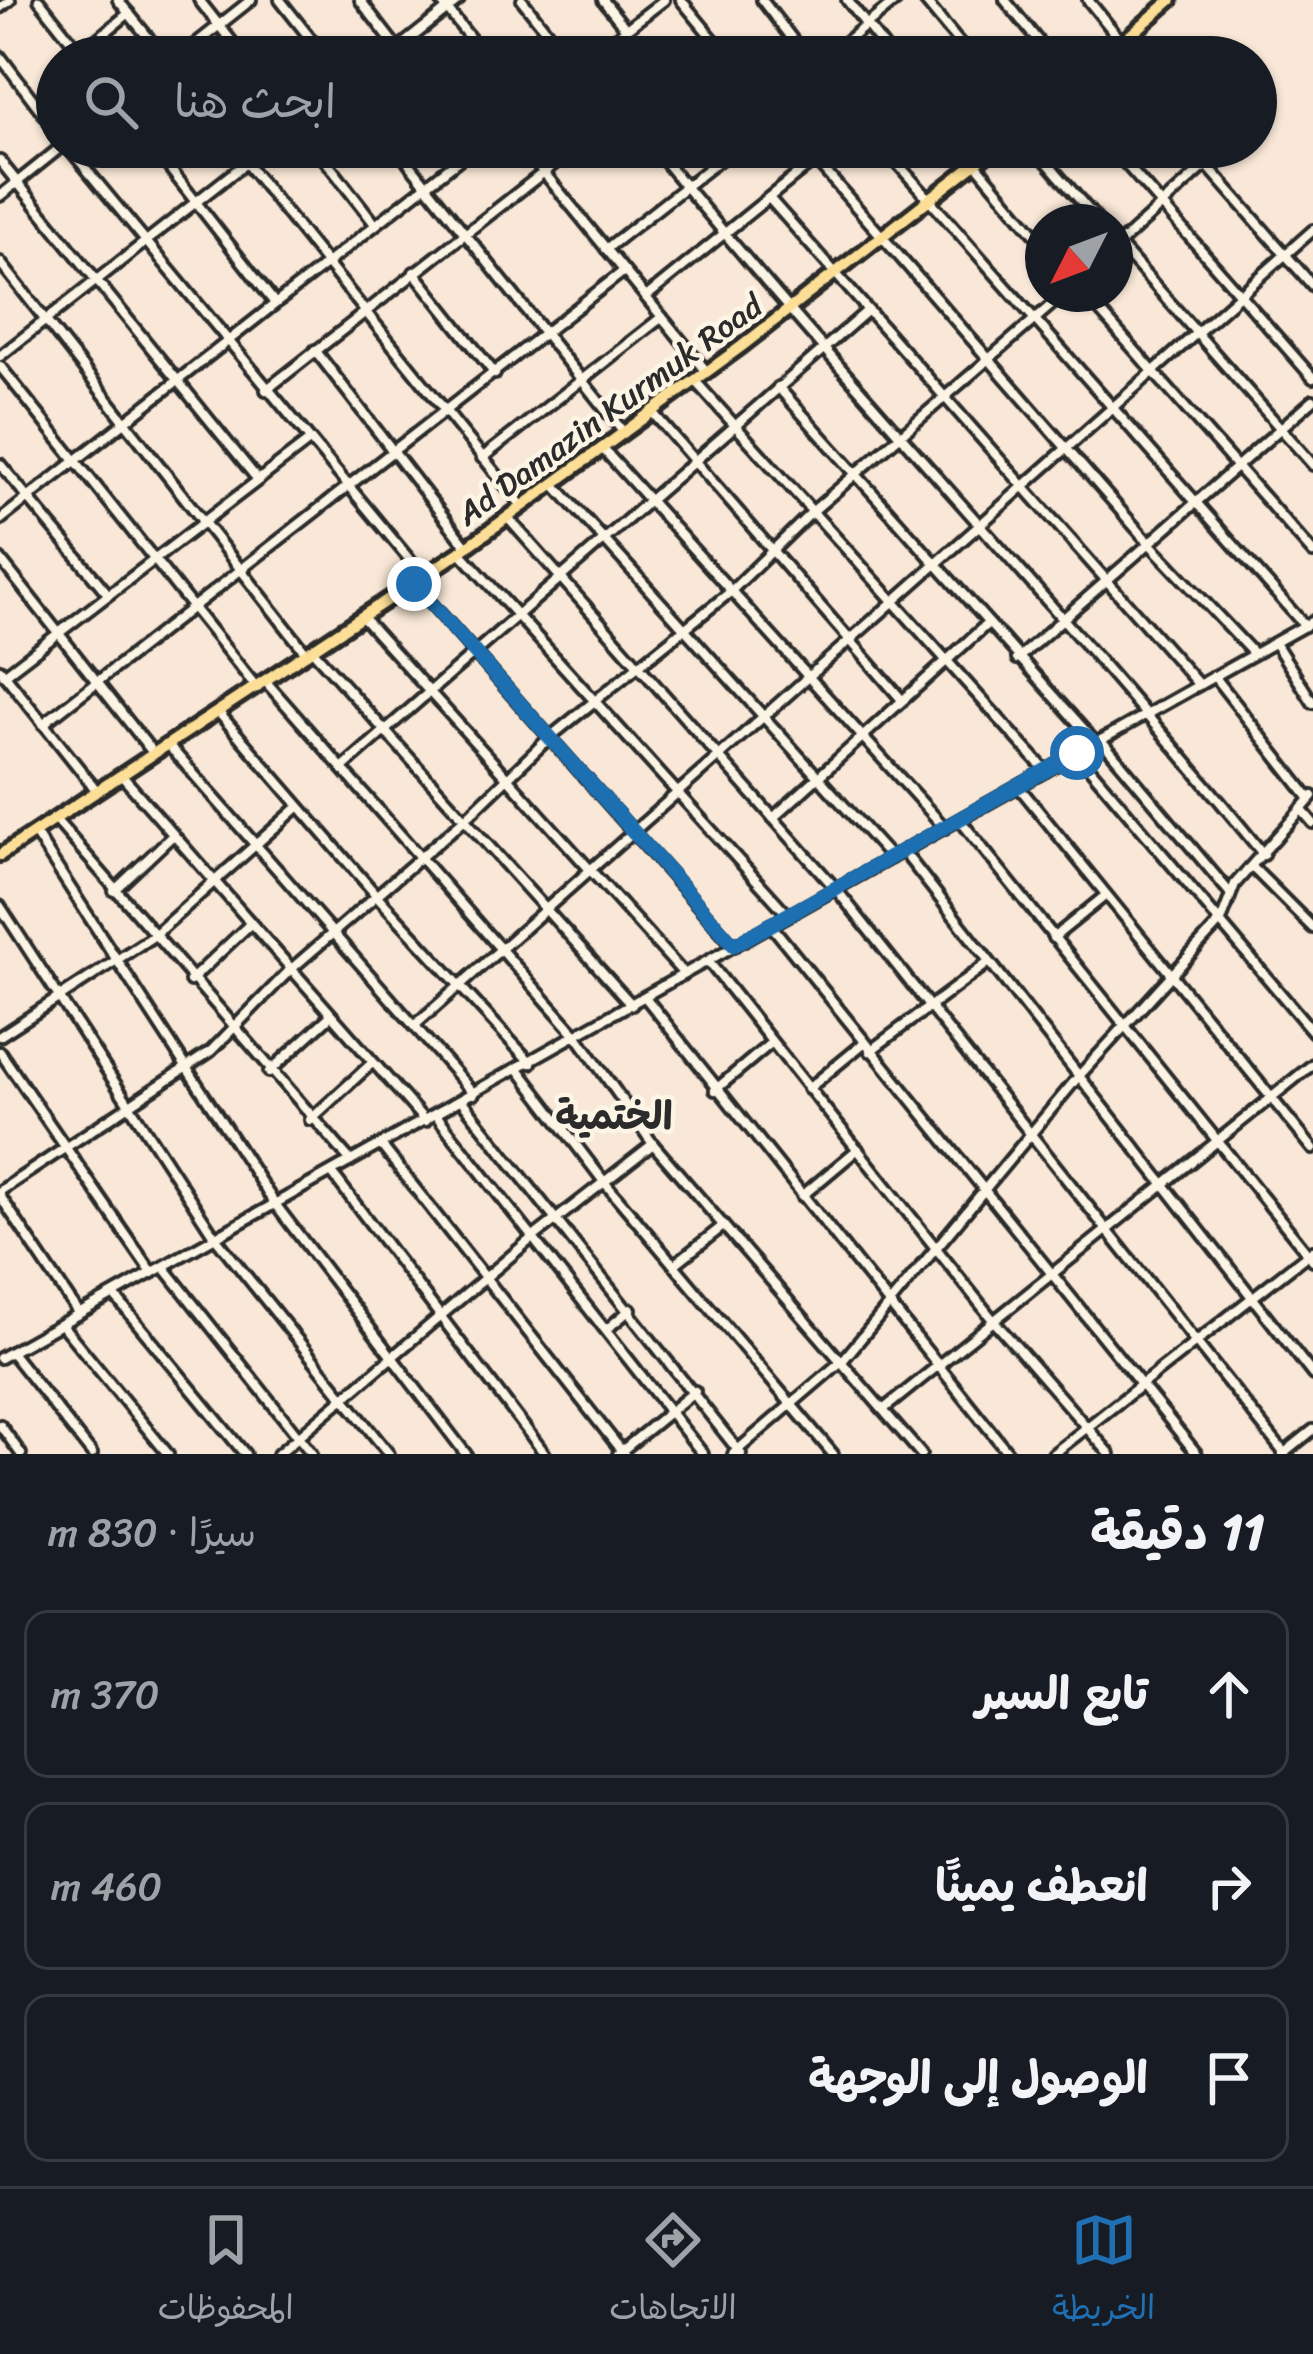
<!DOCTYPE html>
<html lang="ar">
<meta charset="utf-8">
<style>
body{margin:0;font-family:Sriracha,"Playpen Sans Arabic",sans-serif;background:#20242c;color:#f1f3f6;direction:rtl}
.compass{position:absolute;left:1025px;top:204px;width:108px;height:108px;border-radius:50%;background:#171b24;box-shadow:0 3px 9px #0004;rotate:228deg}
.stop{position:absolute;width:36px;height:36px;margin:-27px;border:9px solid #1f6fb2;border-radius:50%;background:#fff}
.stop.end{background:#1f6fb2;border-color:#fff;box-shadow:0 3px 12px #0008}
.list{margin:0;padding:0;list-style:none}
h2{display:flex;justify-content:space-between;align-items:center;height:156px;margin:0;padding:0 48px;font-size:51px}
h2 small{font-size:39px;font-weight:400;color:#9ea1a6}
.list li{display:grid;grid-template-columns:78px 1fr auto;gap:36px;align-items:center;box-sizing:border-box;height:168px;margin:0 24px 24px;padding:0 24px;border:3px solid #363941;border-radius:24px}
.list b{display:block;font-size:45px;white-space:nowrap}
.list em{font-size:39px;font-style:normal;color:#9ea1a6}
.icon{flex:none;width:66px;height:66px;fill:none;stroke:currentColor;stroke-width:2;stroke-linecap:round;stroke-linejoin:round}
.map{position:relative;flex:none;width:1313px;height:1454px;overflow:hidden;direction:ltr}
.search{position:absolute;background:#171b24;box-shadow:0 3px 9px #0004;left:36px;right:36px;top:36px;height:132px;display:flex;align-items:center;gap:30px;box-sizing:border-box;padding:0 42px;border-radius:66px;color:#9ea1a6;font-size:45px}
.sheet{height:732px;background:#171b24}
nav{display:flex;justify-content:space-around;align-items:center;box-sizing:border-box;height:168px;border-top:3px solid #363941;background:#171b24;font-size:33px;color:#9ea1a6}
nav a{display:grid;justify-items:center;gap:6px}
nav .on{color:#1f6fb2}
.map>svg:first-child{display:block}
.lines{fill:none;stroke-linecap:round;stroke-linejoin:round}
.minor-casing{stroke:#2b2b2b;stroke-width:16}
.highway-casing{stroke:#2b2b2b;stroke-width:20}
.minor{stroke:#fcf5e5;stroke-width:8}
.highway{stroke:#fcde96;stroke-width:10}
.route{stroke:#1f6fb2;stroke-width:15}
.labels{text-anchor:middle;stroke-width:9;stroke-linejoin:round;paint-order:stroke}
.street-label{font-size:33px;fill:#2b2b2b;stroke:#fcf5e5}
.quarter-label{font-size:39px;font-weight:bold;fill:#2b2b2b;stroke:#fcf5e5}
</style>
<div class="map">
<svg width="1313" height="1454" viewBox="0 0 1313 1454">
<rect width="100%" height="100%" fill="#f9e8d7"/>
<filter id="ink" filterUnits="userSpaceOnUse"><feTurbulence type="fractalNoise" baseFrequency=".00833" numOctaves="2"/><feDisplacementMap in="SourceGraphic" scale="24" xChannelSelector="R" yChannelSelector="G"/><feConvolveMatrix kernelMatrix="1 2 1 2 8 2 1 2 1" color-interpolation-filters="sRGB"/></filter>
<g filter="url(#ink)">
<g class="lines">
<g class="minor-casing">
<g id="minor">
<path d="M39 0 84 57"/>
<path d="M118 0 164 57"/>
<path d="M199 0 244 57"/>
<path d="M280 0 325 57"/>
<path d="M360 0 404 57"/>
<path d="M440 0 485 57"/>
<path d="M522 0 567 57"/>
<path d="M603 0 626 29"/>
<path d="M681 0 728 57"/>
<path d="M762 0 806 57"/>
<path d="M847 0 892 57"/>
<path d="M924 0 971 57"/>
<path d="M1005 0 1051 57"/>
<path d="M1088 0 1122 42"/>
<path d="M0 8 10 0"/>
<path d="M80 53 129 13"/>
<path d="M0 56 57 132"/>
<path d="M179 57 251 0"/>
<path d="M387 57 459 0"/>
<path d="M590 57 664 0"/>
<path d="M690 57 713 39"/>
<path d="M827 57 897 0"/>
<path d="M68 147 424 577"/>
<path d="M153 147 274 302"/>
<path d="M233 147 522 506"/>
<path d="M315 147 375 224"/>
<path d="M396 147 624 433"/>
<path d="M523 147 707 372"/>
<path d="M653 147C850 389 1067 613 1264 855"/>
<path d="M708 147 719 160"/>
<path d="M804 147 1148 542 1254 654"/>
<path d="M883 147 1305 626"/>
<path d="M962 147 1043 244"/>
<path d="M1034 147 1099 222"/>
<path d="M1111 147 1313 378"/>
<path d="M1191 147 1313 286"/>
<path d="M0 161 258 480"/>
<path d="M0 196 61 147"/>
<path d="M769 198 1199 685"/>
<path d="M1115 240 1313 465"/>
<path d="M1116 247 1206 165"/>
<path d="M606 249 736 147"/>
<path d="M0 262 307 654"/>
<path d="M414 272 495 374"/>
<path d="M1085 294 1313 553"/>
<path d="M646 297 815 160"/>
<path d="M315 350 467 547"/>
<path d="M0 356 266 147"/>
<path d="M0 366 257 688"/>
<path d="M695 381 1046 771"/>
<path d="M778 387 1096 743"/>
<path d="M266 390 576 147"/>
<path d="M653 413 902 700"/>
<path d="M603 449 945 828"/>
<path d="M482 458 662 317"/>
<path d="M0 464 108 594"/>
<path d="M554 484 891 858"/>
<path d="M508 518 836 889 1285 1454"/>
<path d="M0 520 475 147"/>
<path d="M460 552 788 915"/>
<path d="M0 559 154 754"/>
<path d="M414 584 733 945"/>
<path d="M364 619 684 974"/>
<path d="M1275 643 1313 703"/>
<path d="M314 652 632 1005"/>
<path d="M1017 659 1313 400"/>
<path d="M0 669 97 791"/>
<path d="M4 675 308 442"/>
<path d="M1214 676 1310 799"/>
<path d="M267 683 577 1036 653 1144 921 1454"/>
<path d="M219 713 377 896 531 1063"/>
<path d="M43 724 624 271"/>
<path d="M1101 740 1230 893"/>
<path d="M169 746 474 1094"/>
<path d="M1077 753 1313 1032"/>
<path d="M342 768 867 311"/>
<path d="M122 776 425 1121"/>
<path d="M1019 787 1313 1149"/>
<path d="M1301 809 1313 823"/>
<path d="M773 818 987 624"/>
<path d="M55 819 351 1161"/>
<path d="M960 820 1313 1260"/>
<path d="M34 832 275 1204 466 1454"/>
<path d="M903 851 1313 1375"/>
<path d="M1252 867 1313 928"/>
<path d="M114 891 172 836"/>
<path d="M0 906 215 1237 389 1454"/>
<path d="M771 925 1197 1454"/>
<path d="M1053 938 1106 895"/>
<path d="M708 961 993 1320 1110 1454"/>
<path d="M190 981 249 925"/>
<path d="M645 997 1009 1454"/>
<path d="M414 1026 1313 230"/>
<path d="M0 1036 152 937 298 807"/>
<path d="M870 1051 988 963"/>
<path d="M0 1052 152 1273"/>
<path d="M519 1070 605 1183 833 1454"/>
<path d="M269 1072 329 1017"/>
<path d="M808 1089 864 1043"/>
<path d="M715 1090 771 1043"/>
<path d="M462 1101 741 1454"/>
<path d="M436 1115 703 1454"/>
<path d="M310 1120 371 1064"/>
<path d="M381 1145 624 1454"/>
<path d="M332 1173 545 1454"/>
<path d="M0 1191 211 1051 289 971 466 818 550 737 729 593 813 511 1064 294"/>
<path d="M0 1196 79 1314"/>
<path d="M802 1196 858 1149"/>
<path d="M675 1264 723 1226"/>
<path d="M164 1267 312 1454"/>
<path d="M114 1295 245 1454"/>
<path d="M62 1325 168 1454"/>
<path d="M607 1329 631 1309"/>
<path d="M11 1352 92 1454"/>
<path d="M0 1358 1313 621"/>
<path d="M884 1409 1313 1064"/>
<path d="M0 1425 21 1454"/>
<path d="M278 1454 531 1239 653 1144"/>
<path d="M618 1454 695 1391"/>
<path d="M733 1454 844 1359 1078 1077 1221 921 1235 884 1313 796"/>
<path d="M1053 1454 1313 1250"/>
<path d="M1283 1454 1313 1430"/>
</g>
</g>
<g class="highway-casing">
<g id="highway">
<path d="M1105 57 1171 0"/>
<path d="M0 855 460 552 742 346 996 147"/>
</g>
</g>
<use href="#minor" class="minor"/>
<use href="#highway" class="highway"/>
</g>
</g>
<g class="lines" filter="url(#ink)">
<path class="route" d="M414 584 734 945 1077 753"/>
</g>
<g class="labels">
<g class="street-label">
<text transform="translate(609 409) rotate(-36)" y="12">Ad Damazin Kurmuk Road</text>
</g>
<g class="quarter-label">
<text x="614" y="1129">الختمية</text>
</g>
</g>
</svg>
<svg class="compass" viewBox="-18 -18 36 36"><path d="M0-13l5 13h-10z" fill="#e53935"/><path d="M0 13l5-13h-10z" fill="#9ea1a6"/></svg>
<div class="stop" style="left:1077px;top:753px"></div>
<div class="stop end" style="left:414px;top:584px"></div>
<div class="search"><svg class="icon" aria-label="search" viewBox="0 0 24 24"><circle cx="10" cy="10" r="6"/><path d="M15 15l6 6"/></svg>ابحث هنا</div>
</div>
<section class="sheet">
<h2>11 دقيقة<small>سيرًا · 830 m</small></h2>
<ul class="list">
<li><svg class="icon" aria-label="ahead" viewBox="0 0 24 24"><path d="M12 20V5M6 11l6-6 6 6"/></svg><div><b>تابع السير</b></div><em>370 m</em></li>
<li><svg class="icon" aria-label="right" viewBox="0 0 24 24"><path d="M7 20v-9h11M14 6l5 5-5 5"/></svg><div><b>انعطف يمينًا</b></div><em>460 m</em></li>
<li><svg class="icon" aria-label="arrive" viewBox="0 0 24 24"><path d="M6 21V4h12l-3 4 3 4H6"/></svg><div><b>الوصول إلى الوجهة</b></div></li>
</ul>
</section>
<nav>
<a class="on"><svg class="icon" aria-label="map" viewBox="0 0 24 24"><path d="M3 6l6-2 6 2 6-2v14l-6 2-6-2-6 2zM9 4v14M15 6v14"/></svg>الخريطة</a>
<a><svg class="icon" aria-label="directions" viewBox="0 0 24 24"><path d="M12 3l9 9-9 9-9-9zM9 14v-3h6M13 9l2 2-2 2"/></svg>الاتجاهات</a>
<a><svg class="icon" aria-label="saved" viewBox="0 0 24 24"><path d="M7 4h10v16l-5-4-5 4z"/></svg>المحفوظات</a>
</nav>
